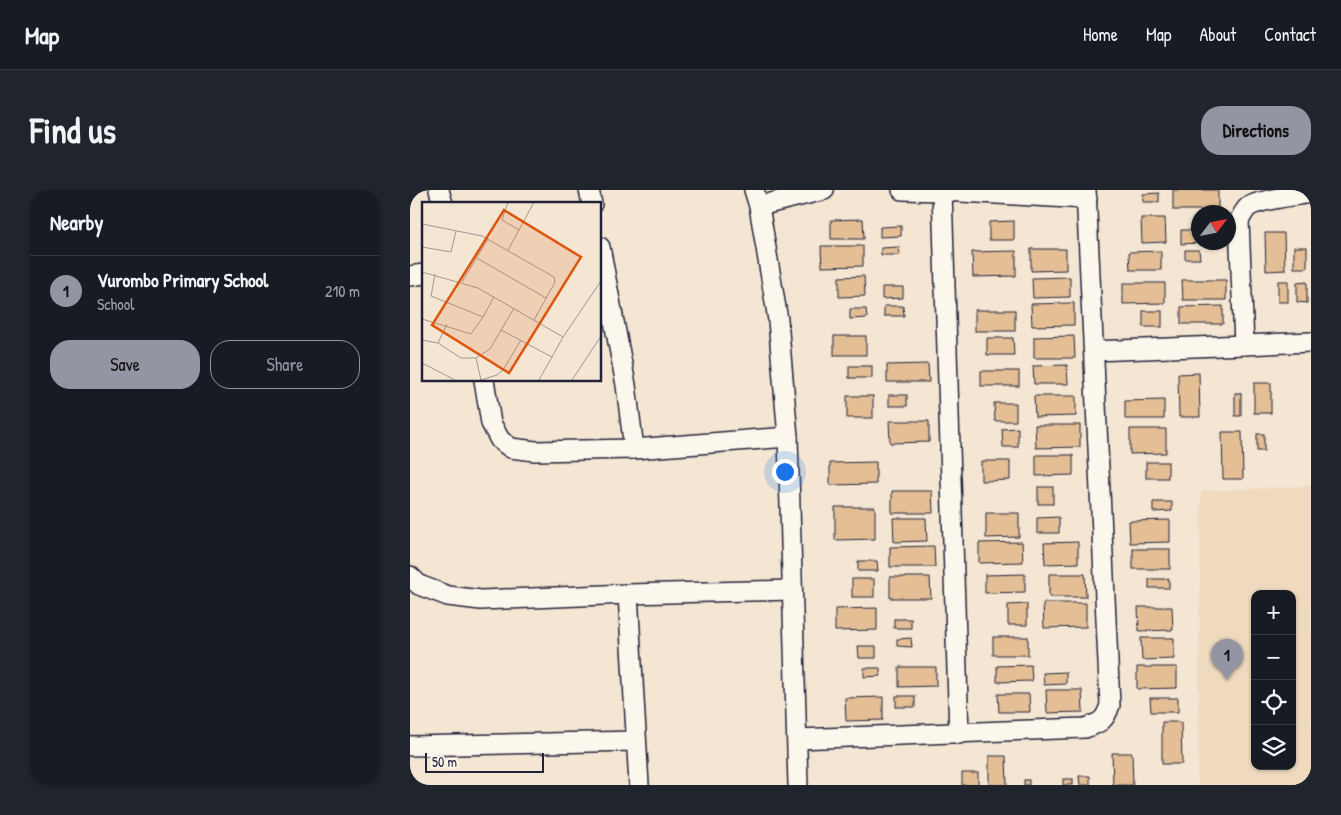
<!DOCTYPE html>
<meta charset="utf-8">
<style>
body{margin:0;font-family:"Patrick Hand",sans-serif;background:#20242c;color:#f1f3f6}
.controls{position:absolute;right:15px;bottom:15px;display:grid;overflow:hidden;border-radius:10px;box-shadow:0 1px 4px #0004}
.controls button{width:45px;height:45px;display:grid;place-items:center;padding:0;border:0;border-bottom:1px solid #363941;background:#171b24;color:#f1f3f6;font:25px sans-serif}
.compass{position:absolute;left:781px;top:15px;width:45px;height:45px;border-radius:50%;background:#171b24;box-shadow:0 1px 4px #0004;rotate:58deg}
.scale{position:absolute;left:15px;bottom:12px;width:119px;box-sizing:border-box;padding-left:5px;border:2px solid #22223b;border-top:0;font-size:14px;line-height:18px;white-space:nowrap;color:#22223b;-webkit-text-stroke:4px #fbf7ec;paint-order:stroke}
.you{position:absolute;left:374px;top:281px;width:18px;height:18px;margin:-12px;border:4px solid #fff;border-radius:50%;background:#1a73e8;box-shadow:0 0 0 8px #1a73e833}
.badge{display:grid;place-items:center;width:32px;height:32px;border-radius:50%;background:#9495a2;color:#111;font-size:16px;font-weight:700}
.pin{position:absolute;translate:-50% -41px;filter:drop-shadow(0 1px 2px #0008)}
.pin::after{content:'';position:absolute;top:26px;width:18px;height:15px;background:inherit;clip-path:polygon(0 0,100% 0,50% 100%)}
.list{margin:0;padding:0;list-style:none}
h2{display:flex;justify-content:space-between;align-items:center;height:65px;margin:0;padding:0 20px;font-size:21px}
h2 small{font-size:16px;font-weight:400;color:#9ea1a6}
.list li{display:grid;grid-template-columns:32px 1fr auto;gap:15px;align-items:center;box-sizing:border-box;height:70px;padding:0 20px;border-top:1px solid #363941}
.list b{display:block;font-size:19px;white-space:nowrap}
.list p{margin:0;font-size:16px;white-space:nowrap;color:#9ea1a6}
.list em{font-size:16px;font-style:normal;color:#9ea1a6}
.actions{display:flex;gap:10px;padding:15px 20px}
.actions a{flex:1;padding:11px 0;border:1px solid #9495a2;border-radius:20px;text-align:center;font-size:18px;color:#9495a2}
.actions .main{background:#9495a2;color:#111}
.icon{flex:none;width:28px;height:28px;fill:none;stroke:currentColor;stroke-width:2;stroke-linecap:round;stroke-linejoin:round}
.map{position:relative;flex:none;width:901px;height:595px;overflow:hidden;border-radius:20px}
header{display:flex;align-items:center;gap:30px;box-sizing:border-box;height:70px;padding:0 25px;background:#171b24;border-bottom:1px solid #363941}
header strong{font-size:24px}
nav{display:flex;gap:28px;margin-inline-start:auto;font-size:18px}
.intro{display:flex;align-items:center;justify-content:space-between;box-sizing:border-box;height:120px;padding:0 30px}
h1{margin:0;font-size:35px}
.button{padding:12px 22px;border-radius:20px;background:#9495a2;color:#111;font-size:18px;font-weight:700}
main{display:flex;gap:30px;padding:0 30px}
aside{flex:1;background:#171b24;border-radius:20px;box-shadow:0 1px 4px #0004}
.map>svg:first-child{display:block}
.built{fill:#efdac0;fill-rule:evenodd}
.building{fill:#e4bf95;stroke:#22223b}
.lines{fill:none;stroke-linecap:round;stroke-linejoin:round}
.street-casing{stroke:#22223b;stroke-width:22}
.street{stroke:#fbf7ec;stroke-width:19}
.inset-road{fill:none;stroke:#a09896;stroke-width:1}
.view{fill:#de560e;fill-opacity:0.15;stroke:#de560e;stroke-width:2.5}
.inset-edge{fill:none;stroke:#22223b;stroke-width:2.5}
</style>
<header>
<strong>Map</strong>
<nav><a>Home</a><a>Map</a><a>About</a><a>Contact</a></nav>
</header>
<div class="intro"><h1>Find us</h1><a class="button">Directions</a></div>
<main>
<aside>
<h2>Nearby<small></small></h2>
<ul class="list">
<li><span class="badge">1</span><div><b>Vurombo Primary School</b><p>School</p></div><em>210 m</em></li>
</ul>
<div class="actions"><a class="main">Save</a><a>Share</a></div>
</aside>
<div class="map">
<svg width="901" height="595" viewBox="0 0 901 595">
<rect width="100%" height="100%" fill="#f4e6d2"/>
<filter id="ink" filterUnits="userSpaceOnUse"><feTurbulence type="fractalNoise" baseFrequency=".02" numOctaves="2"/><feDisplacementMap in="SourceGraphic" scale="10" xChannelSelector="R" yChannelSelector="G"/><feConvolveMatrix kernelMatrix="1 2 1 2 8 2 1 2 1" color-interpolation-filters="sRGB"/></filter>
<g filter="url(#ink)">
<path class="built" d="M901 296V595H788L791 301ZM845 404H882V576H845Z"/>
<g class="building">
<rect x="763" y="0" width="45" height="20"/>
<path d="M749 3V12H733V4Z"/>
<path d="M731 28H755L756 52 732 53Z"/>
<path d="M453 29 454 49H421V30Z"/>
<path d="M604 31V50H579V32Z"/>
<path d="M491 36V46L470 47V37Z"/>
<path d="M771 40H788V52L790 53 771 54Z"/>
<path d="M855 43H874L875 80 856 81Z"/>
<path d="M411 56H453V76L412 77Z"/>
<path d="M489 57 490 65H471V58Z"/>
<rect x="884" y="57" width="13" height="21"/>
<path d="M621 59H656V80L621 81Z"/>
<path d="M775 60H789L790 69H775Z"/>
<path d="M606 61V86L563 87 562 62Z"/>
<path d="M751 61V80H720L719 62Z"/>
<path d="M454 86 455 106 429 107V87Z"/>
<path d="M660 87V107L623 108 622 88Z"/>
<path d="M772 90H816V110H773Z"/>
<rect x="868" y="91" width="10" height="21"/>
<path d="M897 92V113L887 112V93Z"/>
<path d="M713 93H755V113L713 114Z"/>
<path d="M472 97H493V108L472 109Z"/>
<path d="M664 113V135L622 136 621 114Z"/>
<path d="M474 116H493L494 126H474Z"/>
<path d="M813 116V134H771V117Z"/>
<path d="M440 119H456L457 128 440 129Z"/>
<rect x="565" y="120" width="40" height="21"/>
<rect x="733" y="121" width="19" height="16"/>
<rect x="424" y="146" width="32" height="19"/>
<path d="M664 146 665 168H624V147Z"/>
<path d="M577 148H603L604 165H577Z"/>
<path d="M518 174 519 192H477V175Z"/>
<path d="M657 175 658 194H624L623 176Z"/>
<rect x="439" y="176" width="23" height="12"/>
<rect x="571" y="181" width="38" height="15"/>
<path d="M789 183 790 227H769L768 184Z"/>
<rect x="844" y="193" width="17" height="30"/>
<rect x="825" y="203" width="6" height="23"/>
<rect x="479" y="205" width="18" height="11"/>
<rect x="437" y="206" width="26" height="22"/>
<path d="M624 206H666V226L625 227Z"/>
<path d="M754 210V229H715V211Z"/>
<path d="M584 213H606V231H585Z"/>
<path d="M479 231H519V252L480 253Z"/>
<path d="M625 235H670V257L626 258Z"/>
<path d="M608 238V257H593L592 239Z"/>
<path d="M720 239H756V263L720 264Z"/>
<path d="M812 242H832L833 289H813Z"/>
<rect x="847" y="244" width="7" height="17"/>
<path d="M626 265H663V285L626 286Z"/>
<path d="M571 271H600V290L571 291Z"/>
<path d="M466 272V294L420 295V273Z"/>
<rect x="736" y="272" width="22" height="16"/>
<rect x="628" y="297" width="15" height="17"/>
<path d="M482 301H522L523 323H482Z"/>
<path d="M743 312H762V321L743 322Z"/>
<path d="M425 317H465V349L425 350Z"/>
<path d="M576 323H609V347L576 348Z"/>
<path d="M649 327V343H627V328Z"/>
<path d="M483 328H516L517 351 484 352Z"/>
<path d="M760 330V352L720 353 719 331Z"/>
<path d="M612 352 613 372 569 373V353Z"/>
<path d="M668 352V373L635 374 634 353Z"/>
<path d="M524 356 525 377H480V357Z"/>
<rect x="723" y="359" width="37" height="20"/>
<path d="M448 371H467L468 381H448Z"/>
<path d="M615 384V402L575 403V385Z"/>
<path d="M639 384H675L676 407H639Z"/>
<path d="M480 387H520L521 408H480Z"/>
<rect x="442" y="389" width="22" height="18"/>
<rect x="739" y="389" width="20" height="9"/>
<path d="M633 413H676V437L634 438Z"/>
<path d="M617 414V435H598V415Z"/>
<path d="M728 417H762L763 440 729 441Z"/>
<path d="M467 418V440L425 441V419Z"/>
<rect x="484" y="429" width="17" height="9"/>
<rect x="583" y="447" width="35" height="18"/>
<path d="M501 448 502 457 487 456V449Z"/>
<path d="M731 448H764V469L732 470Z"/>
<path d="M448 456H466V468H449Z"/>
<path d="M621 475 622 491 587 492V476Z"/>
<path d="M489 477H526V496L489 497Z"/>
<path d="M727 477H767V498L727 499Z"/>
<path d="M454 478H470V486L454 487Z"/>
<path d="M656 482V494L634 495 633 483Z"/>
<path d="M636 500H672L673 522 637 523Z"/>
<path d="M588 504H619L620 522H589Z"/>
<rect x="486" y="506" width="19" height="11"/>
<path d="M473 507V530L436 531 435 508Z"/>
<path d="M740 508H768V522H741Z"/>
<path d="M752 532H771L772 574H752Z"/>
<path d="M702 563H722L723 595H703Z"/>
<path d="M579 566H596L597 595H579Z"/>
<rect x="552" y="583" width="16" height="12"/>
<path d="M669 586H680V595H670Z"/>
<rect x="653" y="589" width="10" height="6"/>
<rect x="614" y="590" width="5" height="5"/>
</g>
<g class="lines">
<g class="street-casing">
<g id="street">
<path d="M29 0 33 14"/>
<path d="M179 0 182 14"/>
<path d="M344 0 349 16 368 130 378 247 388 595"/>
<path d="M492 0 532 1 677 9"/>
<path d="M532 1 549 544"/>
<path d="M901 3C886 6 850 9 838 17 834 21 832 25 829 31L834 155 901 152"/>
<path d="M349 16 414 0"/>
<path d="M190 57 216 195 224 259 378 247"/>
<path d="M0 86 14 84"/>
<path d="M684 161 834 155"/>
<path d="M74 190 81 233 90 250 101 258 125 261 224 259"/>
<path d="M0 386 9 395 38 406 71 410 218 404 382 400"/>
<path d="M218 404 229 595"/>
<path d="M387 549 675 538C690 533 695 531 700 515L676 0"/>
<path d="M0 556 226 551"/>
</g>
</g>
<use href="#street" class="street"/>
</g>
</g>
<g transform="translate(12 12)">
<rect width="179" height="179" fill="#f4e6d2"/>
<path class="inset-road" d="M86 0 80 18 97 28 112 0M0 22 60 34 132 75 133 80 112 118M0 45 29 50 34 29M86 48 97 28M53 55 124 96M0 70 56 86 141 135 179 79M13 72 9 94 61 115 72 95M40 80 66 37M0 117 49 132 61 115M25 122 16 141 39 156H54L68 147 92 106M79 128 130 155 141 135M0 138 16 141M54 156 59 178 75 173 81 168 99 138M0 161 33 178M117 178 130 155M150 178 179 134"/>
<path class="view" d="M82 8 159 55 87 171 10 123Z"/>
<rect width="179" height="179" class="inset-edge"/>
</g>
</svg>
<div class="controls">
<button>+</button>
<button>−</button>
<button><svg class="icon" aria-label="locate" viewBox="0 0 24 24"><circle cx="12" cy="12" r="6"/><path d="M12 2v4M12 18v4M2 12h4M18 12h4"/></svg></button>
<button><svg class="icon" aria-label="layers" viewBox="0 0 24 24"><path d="M12 4l9 5-9 5-9-5zM3 14l9 5 9-5"/></svg></button>
</div>
<svg class="compass" viewBox="-18 -18 36 36"><path d="M0-13l5 13h-10z" fill="#e53935"/><path d="M0 13l5-13h-10z" fill="#9ea1a6"/></svg>
<div class="scale">50 m</div>
<div class="you"></div>
<div class="pin badge" style="left:817px;top:490px">1</div>
</div>
</main>
